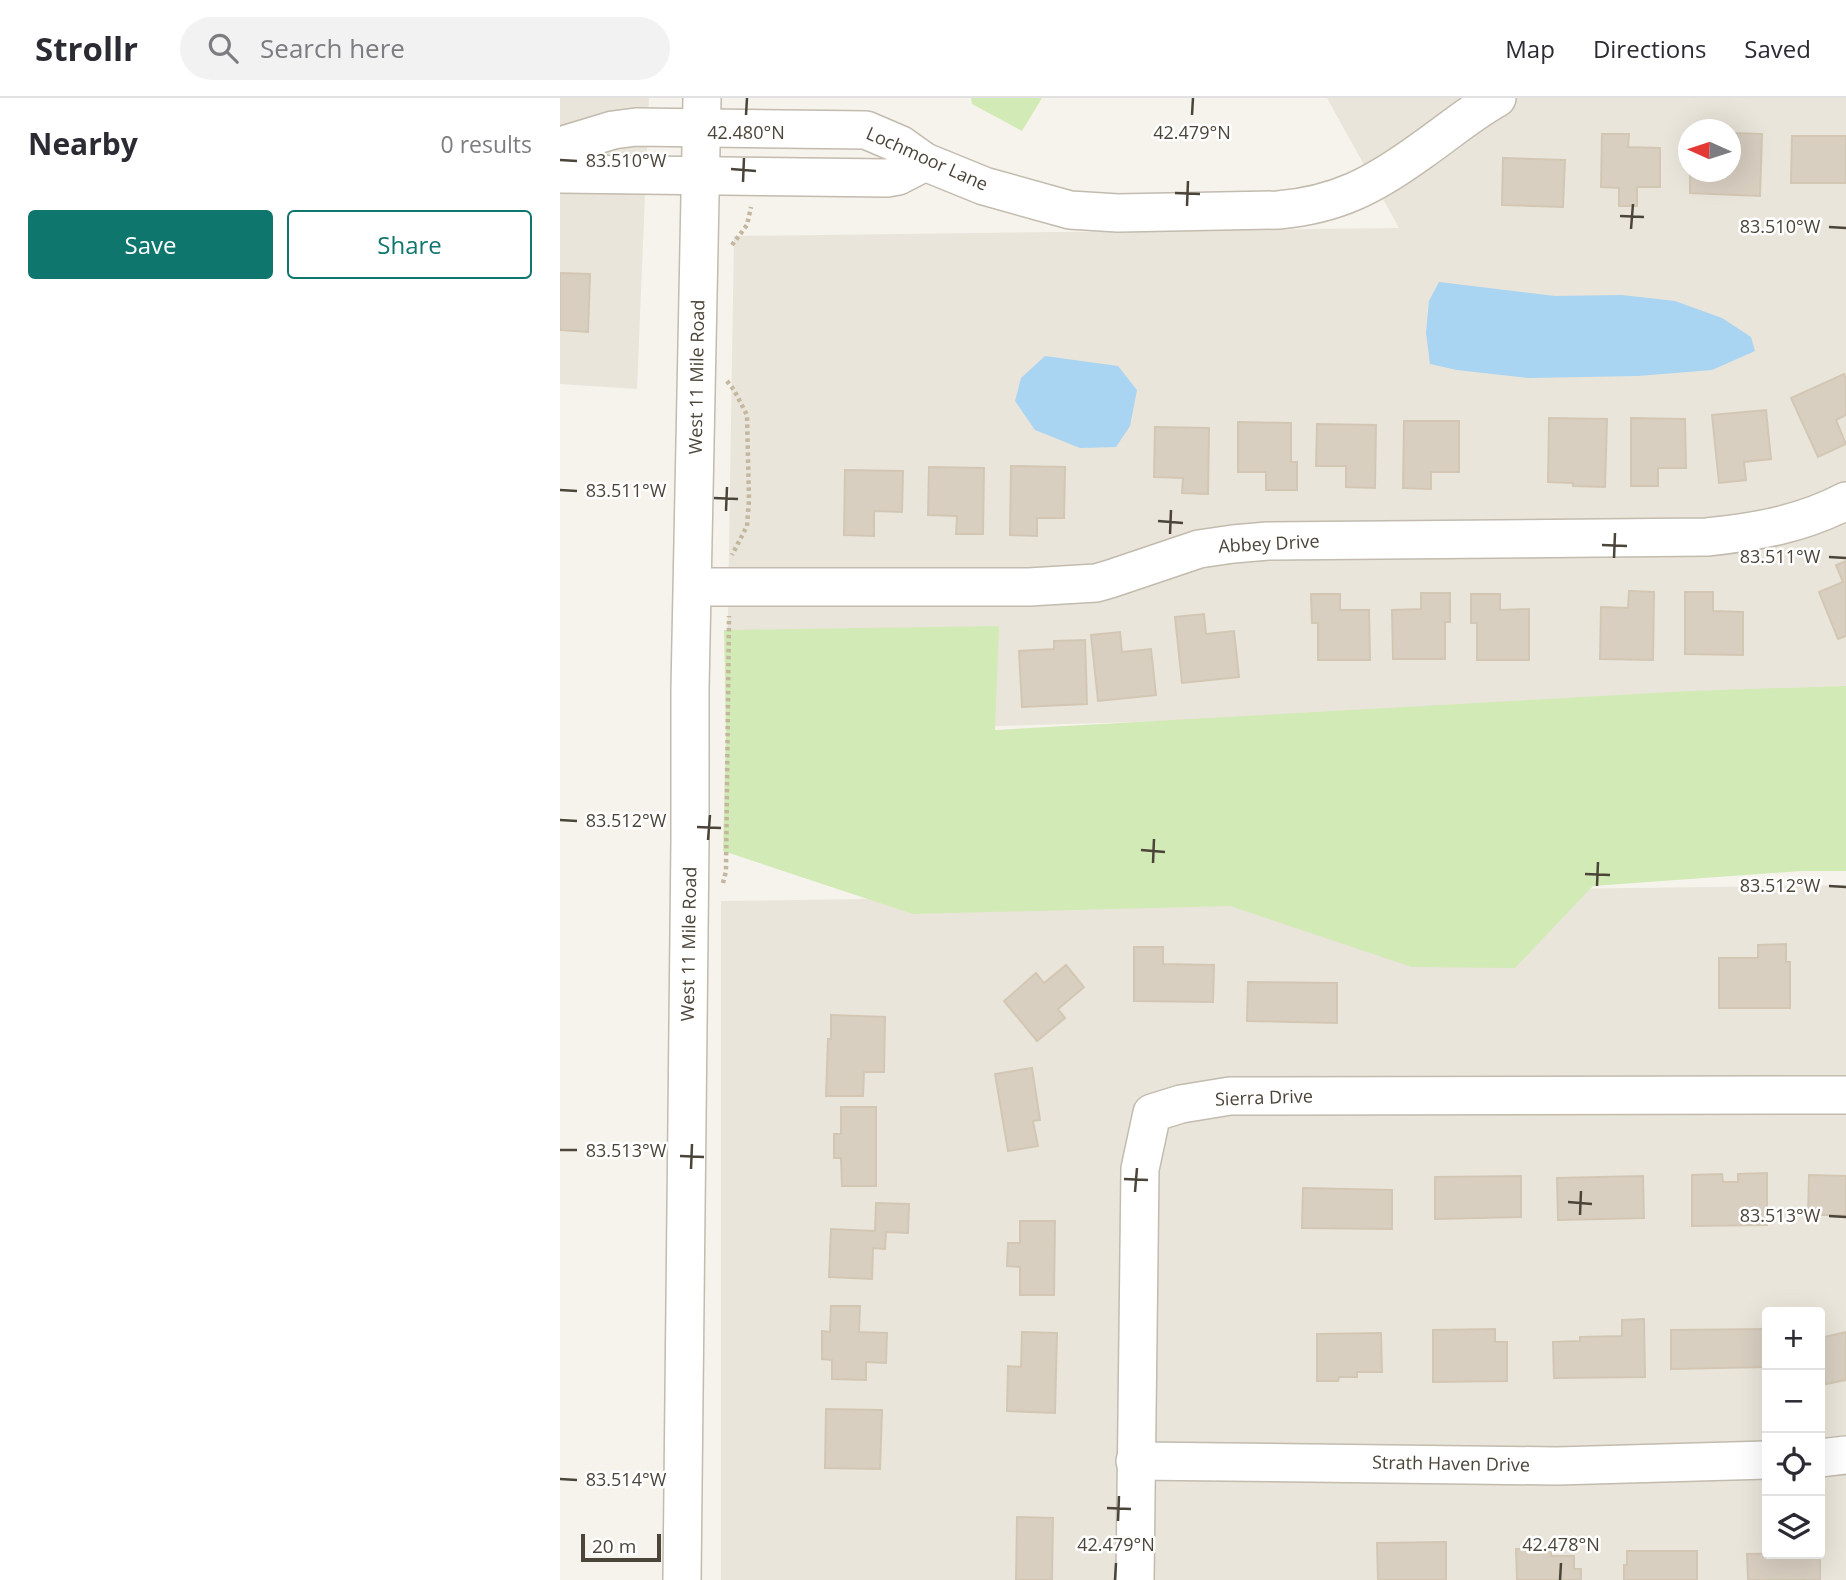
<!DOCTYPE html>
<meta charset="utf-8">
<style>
body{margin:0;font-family:"Open Sans",sans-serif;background:#f2f2f3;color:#2b2b33}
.controls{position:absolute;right:21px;bottom:21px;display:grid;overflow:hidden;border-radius:7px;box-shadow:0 7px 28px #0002}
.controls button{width:63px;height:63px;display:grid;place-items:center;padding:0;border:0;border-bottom:2px solid #e1e1e2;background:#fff;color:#2b2b33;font:35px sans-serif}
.compass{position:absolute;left:1118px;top:21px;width:63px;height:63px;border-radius:50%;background:#fff;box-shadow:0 7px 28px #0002;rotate:273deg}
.scale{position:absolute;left:21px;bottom:18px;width:80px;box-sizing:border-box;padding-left:7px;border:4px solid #4b4439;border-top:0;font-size:19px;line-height:24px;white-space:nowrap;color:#4b4439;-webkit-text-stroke:5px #fff;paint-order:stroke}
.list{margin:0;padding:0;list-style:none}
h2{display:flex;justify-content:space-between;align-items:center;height:91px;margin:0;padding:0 28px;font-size:30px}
h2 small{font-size:23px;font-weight:400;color:#7c7c81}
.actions{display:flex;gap:14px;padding:21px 28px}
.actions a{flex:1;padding:16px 0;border:2px solid #0f766e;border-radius:7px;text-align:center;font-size:24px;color:#0f766e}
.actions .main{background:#0f766e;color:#fff}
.icon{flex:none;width:38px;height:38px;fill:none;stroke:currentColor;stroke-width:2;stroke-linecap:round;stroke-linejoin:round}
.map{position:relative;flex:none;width:1286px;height:1482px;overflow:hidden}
header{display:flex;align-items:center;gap:42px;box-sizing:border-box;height:98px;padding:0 35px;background:#fff;border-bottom:2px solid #e1e1e2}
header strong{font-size:33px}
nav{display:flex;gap:38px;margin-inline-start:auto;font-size:24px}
.search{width:490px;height:63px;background:#f2f2f3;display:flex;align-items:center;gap:18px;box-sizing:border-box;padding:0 24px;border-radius:38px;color:#7c7c81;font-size:26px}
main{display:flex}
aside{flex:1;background:#fff}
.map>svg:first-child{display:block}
.residential{fill:#eae5da;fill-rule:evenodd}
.green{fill:#d2eab5}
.water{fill:#a9d4f2}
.building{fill:#d8cfc1;stroke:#d3c7b4;stroke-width:2}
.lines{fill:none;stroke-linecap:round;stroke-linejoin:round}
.minor-casing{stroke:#c2bbae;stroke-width:40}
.path{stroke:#c4b79f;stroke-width:4.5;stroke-dasharray:3.5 3.5;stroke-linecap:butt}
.minor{stroke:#fff;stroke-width:37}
.ticks{fill:none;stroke:#4b4439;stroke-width:2.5}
.labels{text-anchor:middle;stroke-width:5;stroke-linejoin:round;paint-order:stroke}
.street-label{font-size:18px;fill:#4b4439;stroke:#fff}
.ticks-label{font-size:18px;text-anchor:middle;fill:#4b4439;stroke:#fff;stroke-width:5;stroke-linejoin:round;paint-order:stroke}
</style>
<header>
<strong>Strollr</strong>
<div class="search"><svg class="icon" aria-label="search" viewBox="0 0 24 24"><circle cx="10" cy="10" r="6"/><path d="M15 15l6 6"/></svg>Search here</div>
<nav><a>Map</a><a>Directions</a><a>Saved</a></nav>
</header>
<main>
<aside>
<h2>Nearby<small>0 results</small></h2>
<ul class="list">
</ul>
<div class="actions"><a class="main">Save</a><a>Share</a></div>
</aside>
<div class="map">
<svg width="1286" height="1482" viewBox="0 0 1286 1482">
<rect width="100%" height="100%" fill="#f6f3ec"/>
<g class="residential">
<path d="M0 0H89L77 291 0 286Z"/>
<path d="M767 0H1286V603L166 636 174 138 839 130ZM1128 32H1170V74H1128Z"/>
<path d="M1286 787V1482H161V803ZM1207 1214H1260V1456H1207Z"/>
</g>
<g class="green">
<path d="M411 0H482L462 33 412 6Z"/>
<path d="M439 528 435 632 1130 593 1286 588V773H1241L1033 788 955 870 852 869 670 808 353 816 163 753 166 636 164 532Z"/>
</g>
<g class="water">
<path d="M879 184 995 198 1062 197 1115 203 1162 220 1191 239 1195 253 1152 272 1078 278 968 280 897 272 870 266 866 235 869 203Z"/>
<path d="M485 258 558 268 577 292 570 328 556 349 520 350 475 332 455 303 461 280Z"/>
</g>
<g class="building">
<path d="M1172 35 1202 36 1200 98 1130 95V74H1170Z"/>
<path d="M1042 36H1069L1068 49 1100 50V89H1077V108H1059V90L1041 89Z"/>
<path d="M1232 38H1286V85H1231Z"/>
<path d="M943 60 1005 62 1003 109 942 107Z"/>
<path d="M0 175 30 176 28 234 0 232Z"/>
<path d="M1284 276 1286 281V317L1276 322 1286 346 1258 359 1231 300Z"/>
<path d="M1206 312 1211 361 1184 364 1186 382 1159 385 1152 317Z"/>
<path d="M989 320 1047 321 1045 389 1013 388V385L988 384Z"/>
<path d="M1071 320 1125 321 1126 370H1098V388H1071Z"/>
<path d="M844 323H899V374H871V391L843 390Z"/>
<path d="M678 324 731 325V364H737V392H706V374H678Z"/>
<path d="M757 326 816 327 815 390 786 389V368H756Z"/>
<path d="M595 329 649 330 648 396 622 395 623 380 594 379Z"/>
<path d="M451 368 505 369 504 420H477V438L450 437Z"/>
<path d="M369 369 424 370 423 436H396L397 418 368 417Z"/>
<path d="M285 372 343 373 342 414 314 413V438L284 437Z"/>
<path d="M1286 463V538L1278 541 1259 494 1283 484 1276 467Z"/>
<path d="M1069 493 1094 494 1093 562 1040 561 1041 509 1068 510Z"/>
<path d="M1125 494H1153V513L1183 514V557L1125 556Z"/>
<path d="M861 495H890V524H885V561H833L832 512 861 511Z"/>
<path d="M751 496H780V512H809L810 562H758V525H752Z"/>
<path d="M911 496H940V512L969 511V562H917V525H911Z"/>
<path d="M644 516 646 536 674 533 679 579 622 585 615 519Z"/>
<path d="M560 534 562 554 591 551 596 597 538 603 531 537Z"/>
<path d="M525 542 527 606 462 609 459 553 494 551V543Z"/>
<path d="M1226 846V864H1230V910H1159V860H1198V847Z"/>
<path d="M574 849H603V866L654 867 653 904 574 903Z"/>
<path d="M506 867 524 889 498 911 505 920 477 943 444 903 476 875 484 885Z"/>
<path d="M688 884 777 885V925L687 923Z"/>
<path d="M271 917 325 919 324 974H304L303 998H266L268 941H271Z"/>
<path d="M472 970 480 1022 473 1023 478 1048 448 1053 435 976Z"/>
<path d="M281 1009H316V1088H282L281 1060H274V1036H281Z"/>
<path d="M1207 1075V1127L1132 1128V1077L1162 1076 1163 1084H1178V1076Z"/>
<path d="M1249 1077 1286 1078V1117H1248Z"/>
<path d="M961 1078V1119L875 1121V1079Z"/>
<path d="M1083 1078 1084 1120 998 1122 997 1080Z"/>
<path d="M743 1090 832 1092V1131L742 1130Z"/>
<path d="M316 1105 349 1106 348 1135 326 1134 325 1151 313 1150 312 1181 269 1179 271 1131 315 1133Z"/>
<path d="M460 1123H495L494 1197H460V1169L447 1168 448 1145H460Z"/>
<path d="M271 1208H300L299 1234 327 1235 326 1265 306 1264V1282L272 1281V1262L262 1261V1233L270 1234Z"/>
<path d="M1084 1221 1085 1279 994 1280 993 1244 1020 1243V1239L1062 1238V1222Z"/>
<path d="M935 1231V1244H947V1283L873 1284V1232Z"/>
<path d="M1207 1231V1269L1111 1271V1232Z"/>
<path d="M462 1234 497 1235 495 1315 447 1313 448 1268 461 1269Z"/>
<path d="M1286 1234V1282L1266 1286 1260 1260V1240Z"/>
<path d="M821 1235 822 1274H797V1279H779L778 1283H757V1236Z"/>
<path d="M266 1311 322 1312 320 1371 265 1370Z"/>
<path d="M457 1419 493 1420 492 1482H456Z"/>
<path d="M886 1444V1482H818L817 1445Z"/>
<path d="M956 1451H991V1458H1014V1471H1021V1482H957Z"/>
<path d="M1067 1453H1137V1482H1064V1467H1067Z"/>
<path d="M1260 1455V1482H1188L1187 1456Z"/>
</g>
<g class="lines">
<g class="minor-casing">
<g id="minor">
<path d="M0 48 53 32 76 29 306 32 341 47 365 64 424 88 510 112 558 115 718 112C777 107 814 87 861 53 887 35 910 15 937 0"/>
<path d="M0 76 327 80 338 78 365 64"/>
<path d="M133 489H469L536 485 550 481 639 451 673 446 708 443 1147 439C1196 434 1242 426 1286 403"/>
<path d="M1260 1360 1286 1357"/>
<path d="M575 1363 997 1368 1207 1362"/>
<path d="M122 1482 130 742V591L142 0"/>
<path d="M575 1482 580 1071 592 1015 621 1006 670 998 1286 997"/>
</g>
</g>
<g class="path">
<path d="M172 147 187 127 191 109"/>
<path d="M167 283 174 292 187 317 189 402 187 428 172 457"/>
<path d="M163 785 166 773 169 518"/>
</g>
<use href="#minor" class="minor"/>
</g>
<path class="ticks" d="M186 17 187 0M632 17 633 0M0 62 17 63M171 71 196 73M183 84 184 60M615 95 640 96M627 108 628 83M1060 118 1084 119M1269 129 1286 130M1071 131 1073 106M0 392 17 393M154 400 178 401M166 413 167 389M598 423 623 425M610 436 611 412M1042 447 1067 448M1269 459 1286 460M1054 460 1055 435M0 722 17 723M137 729 161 730M148 742 150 717M581 752 605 754M593 765 594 741M1025 776 1050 777M1037 788 1038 764M1269 788 1286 789M0 1052H17M120 1058 144 1059M131 1071 132 1046M564 1081 588 1082M575 1094 577 1070M1008 1104 1032 1106M1020 1117 1021 1093M1269 1118 1286 1119M0 1381 17 1382M547 1410 571 1411M558 1423 559 1398M555 1482 556 1465M1000 1482 1001 1465"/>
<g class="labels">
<g class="street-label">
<text transform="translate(367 61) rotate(24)" y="6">Lochmoor Lane</text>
<text transform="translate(137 279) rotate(-89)" y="6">West 11 Mile Road</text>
<text transform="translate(709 446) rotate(-3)" y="6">Abbey Drive</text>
<text transform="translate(129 846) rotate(-89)" y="6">West 11 Mile Road</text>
<text transform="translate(704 1000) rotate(-2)" y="6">Sierra Drive</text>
<text transform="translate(891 1366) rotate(1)" y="6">Strath Haven Drive</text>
</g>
</g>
<g class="ticks-label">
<text x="186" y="41">42.480°N</text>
<text x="632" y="41">42.479°N</text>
<text x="66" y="69">83.510°W</text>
<text x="1220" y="135">83.510°W</text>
<text x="66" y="399">83.511°W</text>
<text x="1220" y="465">83.511°W</text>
<text x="66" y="729">83.512°W</text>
<text x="1220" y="794">83.512°W</text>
<text x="66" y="1059">83.513°W</text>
<text x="1220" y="1124">83.513°W</text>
<text x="66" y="1388">83.514°W</text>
<text x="556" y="1453">42.479°N</text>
<text x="1001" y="1453">42.478°N</text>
</g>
</svg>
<div class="controls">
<button>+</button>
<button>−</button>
<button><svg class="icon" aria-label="locate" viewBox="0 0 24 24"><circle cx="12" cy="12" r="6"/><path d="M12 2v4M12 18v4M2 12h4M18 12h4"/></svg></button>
<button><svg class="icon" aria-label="layers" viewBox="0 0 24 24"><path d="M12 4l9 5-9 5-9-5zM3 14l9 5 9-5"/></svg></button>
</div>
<svg class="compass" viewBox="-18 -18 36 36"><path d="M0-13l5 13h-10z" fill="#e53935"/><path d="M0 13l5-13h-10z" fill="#7c7c81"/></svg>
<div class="scale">20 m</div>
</div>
</main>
